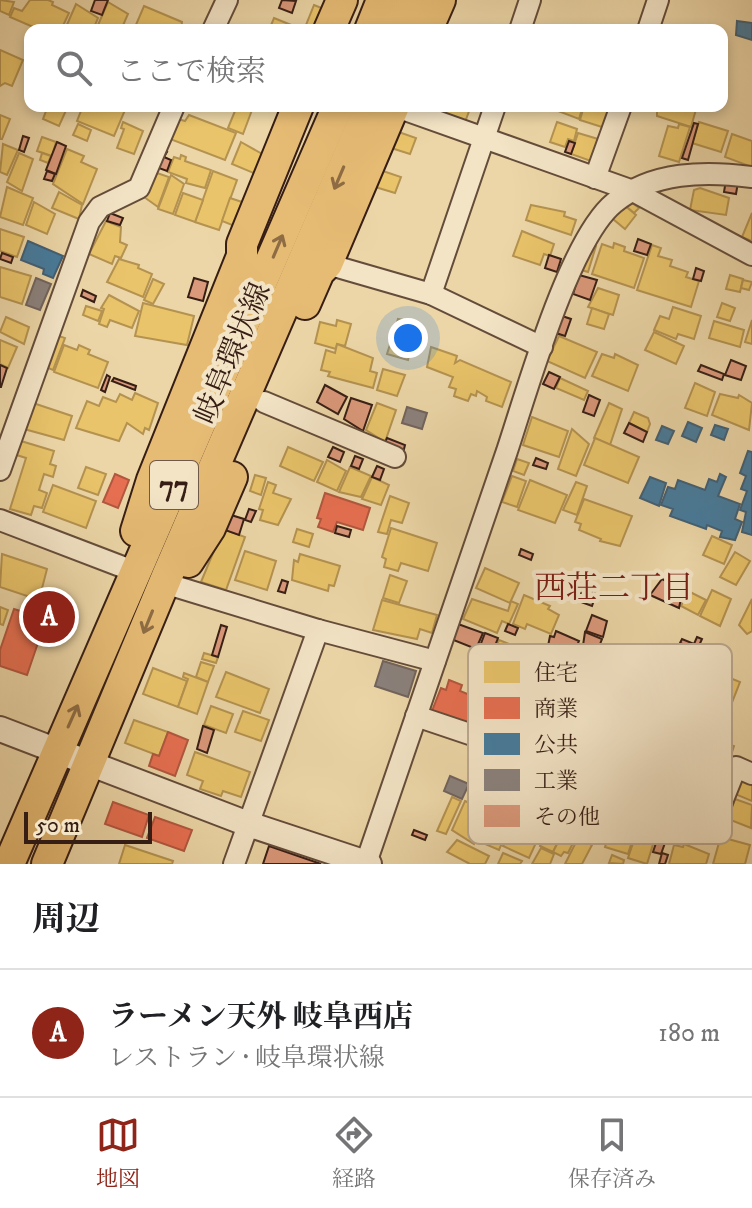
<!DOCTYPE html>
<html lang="ja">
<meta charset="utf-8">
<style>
body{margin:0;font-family:"IM FELL DW Pica","Noto Serif JP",serif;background:#f6f6f6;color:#202124}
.scale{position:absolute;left:24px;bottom:20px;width:128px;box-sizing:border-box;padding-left:8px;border:4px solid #371e15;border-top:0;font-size:22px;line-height:28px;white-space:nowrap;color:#371e15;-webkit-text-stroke:6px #f3e4c6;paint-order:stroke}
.you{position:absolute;left:408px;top:338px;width:28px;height:28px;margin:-20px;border:6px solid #fff;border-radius:50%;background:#1a73e8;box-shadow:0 0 0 12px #1a73e833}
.badge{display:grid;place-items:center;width:52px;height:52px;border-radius:50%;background:#8f2418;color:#fff;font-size:26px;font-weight:700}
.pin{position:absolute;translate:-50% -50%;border:4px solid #fff;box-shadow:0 2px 8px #0006}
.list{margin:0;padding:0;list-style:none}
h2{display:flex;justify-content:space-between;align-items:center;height:104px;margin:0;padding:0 32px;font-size:34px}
h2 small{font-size:26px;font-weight:400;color:#757577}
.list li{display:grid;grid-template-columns:52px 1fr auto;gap:24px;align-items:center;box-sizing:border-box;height:128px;padding:0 32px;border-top:2px solid #e0e0e0}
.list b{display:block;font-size:30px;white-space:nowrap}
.list p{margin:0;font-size:26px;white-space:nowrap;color:#757577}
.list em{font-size:26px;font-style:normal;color:#757577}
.icon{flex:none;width:44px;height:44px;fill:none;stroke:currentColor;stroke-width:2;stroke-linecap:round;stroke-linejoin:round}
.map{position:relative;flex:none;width:752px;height:864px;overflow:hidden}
.search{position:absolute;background:#fff;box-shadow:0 4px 12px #0003;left:24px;right:24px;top:24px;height:88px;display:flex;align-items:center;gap:20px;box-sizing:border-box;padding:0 28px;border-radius:16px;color:#757577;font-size:30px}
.sheet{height:232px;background:#fff}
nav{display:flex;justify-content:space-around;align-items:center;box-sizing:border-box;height:112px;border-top:2px solid #e0e0e0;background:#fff;font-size:22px;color:#757577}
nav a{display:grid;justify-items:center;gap:4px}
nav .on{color:#8f2418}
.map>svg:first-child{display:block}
.homes{fill:#e9c46a;stroke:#b49250;stroke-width:2}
.shops{fill:#e76f51;stroke:#b2573f;stroke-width:2}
.public{fill:#457b9d;stroke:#415f74;stroke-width:2}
.industry{fill:#8a817c;stroke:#71635d;stroke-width:2}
.building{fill:#db997b;stroke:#371e15;stroke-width:2}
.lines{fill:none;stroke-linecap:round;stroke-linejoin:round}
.minor-casing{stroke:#644c3a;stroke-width:24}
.tertiary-casing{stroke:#644c3a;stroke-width:28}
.primary-casing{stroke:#371e15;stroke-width:34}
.minor{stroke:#f3e4c6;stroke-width:20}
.tertiary{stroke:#f3e4c6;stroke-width:24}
.primary{stroke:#e6bb74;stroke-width:30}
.oneway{stroke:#8e6c44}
.labels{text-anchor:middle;stroke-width:8;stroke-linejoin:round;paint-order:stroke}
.shield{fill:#f3e4c6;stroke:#6f594a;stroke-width:2}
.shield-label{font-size:28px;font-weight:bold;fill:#371e15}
.street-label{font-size:30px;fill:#371e15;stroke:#f3e4c6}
.neighbourhood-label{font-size:32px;fill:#7a1f14;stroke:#f3e4c6}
.key{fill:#f3e4c6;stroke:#bba991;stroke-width:2}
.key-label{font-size:22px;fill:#371e15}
</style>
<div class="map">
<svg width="752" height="864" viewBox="0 0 752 864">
<rect width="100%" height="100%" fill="#ecd6a7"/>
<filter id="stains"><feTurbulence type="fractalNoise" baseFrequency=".0025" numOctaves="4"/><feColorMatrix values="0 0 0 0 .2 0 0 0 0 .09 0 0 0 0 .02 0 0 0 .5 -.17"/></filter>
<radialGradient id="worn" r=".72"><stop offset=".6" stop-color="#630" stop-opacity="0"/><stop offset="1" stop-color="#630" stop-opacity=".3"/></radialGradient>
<g class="homes">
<path d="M0 0 14 2 9 15 0 11Z"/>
<path d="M30 0H48L53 2 52 5 69 13 61 30H40L10 17 14 8 22 11Z"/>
<path d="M108 2 128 14 121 30H105L98 25Z"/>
<path d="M76 4 98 18 93 30 66 27Z"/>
<path d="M314 5 329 11 322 30H304Z"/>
<path d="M144 6 182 22 181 30 135 27Z"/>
<path d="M274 18 296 27 300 30H269Z"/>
<path d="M0 50 23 60 12 86 5 83 0 86Z"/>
<path d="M42 106H68L59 126 43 119 46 111 41 109Z"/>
<path d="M83 106H115L125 110 114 136 77 121Z"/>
<path d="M237 106 252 110 243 134 228 128Z"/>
<path d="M437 106H471L465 122 435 111Z"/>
<path d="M560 106H583L579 119 558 111Z"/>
<path d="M584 106H611L605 128 580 120Z"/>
<path d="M657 106H697L691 127 657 116Z"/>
<path d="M0 115 10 119 2 139H0Z"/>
<path d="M189 115 236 133 225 160 170 139 178 119 185 121Z"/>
<path d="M123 122 143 131 134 154 117 148 124 129 121 128Z"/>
<path d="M557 122 577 129 574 141 568 139 565 147 550 142Z"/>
<path d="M699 122 728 131 721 152 692 143Z"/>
<path d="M78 124 91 130 87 141 73 135Z"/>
<path d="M679 124 690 127 679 162 659 156 668 126 678 128Z"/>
<path d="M393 130 416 138 410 154 388 147Z"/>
<path d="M578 133 598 139 591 161 571 154Z"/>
<path d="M732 134 752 141V167L725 157Z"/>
<path d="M42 137 56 142 52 156 37 151Z"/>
<path d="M241 142 264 155 256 174 232 164Z"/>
<path d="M3 144 18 150 7 175 0 172Z"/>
<path d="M67 149 84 156 81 162 97 169 83 204 53 184Z"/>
<path d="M19 153 33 159 22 191 7 182Z"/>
<path d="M42 153 51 156 48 163 40 160Z"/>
<path d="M181 155 186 157 185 161 211 170 205 188 186 183 187 179 168 172 174 157 180 159Z"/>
<path d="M377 169 401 177 395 193 372 186Z"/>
<path d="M213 171 237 180 219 230 195 222Z"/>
<path d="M154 172 169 177 158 207 144 197Z"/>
<path d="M171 175 184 184 173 214 158 209Z"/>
<path d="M7 187 33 198 23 225 0 217Z"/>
<path d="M700 188 729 198 726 215 690 210 694 190Z"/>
<path d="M59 192 82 205 79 219 52 208Z"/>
<path d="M183 193 203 200 195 222 175 215Z"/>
<path d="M230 198 245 203 237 227 222 221Z"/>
<path d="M34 202 55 214 47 234 26 225Z"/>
<path d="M631 202 639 208 634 213 627 207Z"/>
<path d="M531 205 565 212 564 216 576 220 571 235 526 220Z"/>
<path d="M624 205 636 215 625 229 613 219Z"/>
<path d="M752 213V241L742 237Z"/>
<path d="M106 221 121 227 120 242 127 245 121 258 115 256 112 264 89 254Z"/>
<path d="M0 229 24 237 17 257 0 251Z"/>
<path d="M522 231 554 244 550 256 544 254 540 265 513 256Z"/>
<path d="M589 243 596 246 588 272 578 269Z"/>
<path d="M614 243 625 247 624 251 644 258 634 288 592 274 602 244 613 248Z"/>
<path d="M652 245 661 248 658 256 672 260 670 266 688 272 686 277 699 281 691 307 637 290Z"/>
<path d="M119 259 139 265 138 268 152 274 143 297 107 282Z"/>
<path d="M0 267 31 276 22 304 0 297Z"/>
<path d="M730 275 743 279 740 292 726 289Z"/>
<path d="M153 279 164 284 153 304 144 300Z"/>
<path d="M743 280 752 282 749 290 741 288Z"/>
<path d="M598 288 619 295 613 315 588 307Z"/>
<path d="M109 295 139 311 132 328 110 320 107 327 99 324 104 309 101 308Z"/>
<path d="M143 303 194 316 187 345 135 336Z"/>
<path d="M722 303 735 308 730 321 717 317Z"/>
<path d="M86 306 102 311 98 321 83 315Z"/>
<path d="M673 307 701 316 694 339 678 334 676 339 654 330 660 316 669 319Z"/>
<path d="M592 308 609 314 604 329 587 324Z"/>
<path d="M6 317 29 327 24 344 0 332Z"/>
<path d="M398 319 416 322 408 360 387 354Z"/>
<path d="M337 320 351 324 345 346 337 344 336 349 315 343 320 322 336 326Z"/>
<path d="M752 320V344L745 342Z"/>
<path d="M714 321 744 330 740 347 709 338Z"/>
<path d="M654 332 684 346 676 364 645 350Z"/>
<path d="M50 333 65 338 53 370 38 364Z"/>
<path d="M559 336 597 352 585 378 547 361Z"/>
<path d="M0 340 17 347 8 368 0 364Z"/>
<path d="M337 344 373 358 370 371 377 373 373 388 328 376 330 372 321 370 326 350 335 353Z"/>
<path d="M64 345 77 350 79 345 90 350 88 354 108 362 98 388 54 372Z"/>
<path d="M431 347 457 356 455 363 460 360 511 382 502 407 486 401 487 397 477 391 476 396 471 394 468 401 454 396 456 389 449 387 453 377 427 367Z"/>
<path d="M602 354 614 358 615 354 638 365 628 391 592 376Z"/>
<path d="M383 369 405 375 397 396 377 390Z"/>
<path d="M560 378 588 391 584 400 556 388Z"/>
<path d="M695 383 715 392 707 416 685 408Z"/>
<path d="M135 393 158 403 149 430 145 428 143 434 127 423 119 441 76 428 87 401 99 406 103 397 116 402 120 394 132 400Z"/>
<path d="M720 394 738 398 739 395 752 403 749 430 712 415Z"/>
<path d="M33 403 72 416 64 440 24 429Z"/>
<path d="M377 403 396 410 385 442 366 430Z"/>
<path d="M609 403 622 409 610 445 594 438Z"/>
<path d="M634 412 648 418 650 424 647 432 629 423Z"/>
<path d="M532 417 568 431 559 457 523 445Z"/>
<path d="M572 429 589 444 576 476 558 469Z"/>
<path d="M11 438 54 451 50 464 56 466 53 477 44 474 39 490 47 493 42 508 34 506 31 515 10 509 26 458 7 452Z"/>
<path d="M595 438 639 457 628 483 584 465Z"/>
<path d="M288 447 323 462 314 481 280 466Z"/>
<path d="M517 459 529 463 524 475 513 471Z"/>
<path d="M327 460 346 471 337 491 317 482Z"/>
<path d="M86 467 106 474 98 495 78 488Z"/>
<path d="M350 467 371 476 361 497 339 492Z"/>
<path d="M255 475 266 478 261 495 250 491Z"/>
<path d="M512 476 526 481 517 507 502 502Z"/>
<path d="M372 477 389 485 381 505 362 499Z"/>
<path d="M530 480 567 495 555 523 518 510Z"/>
<path d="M268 482 276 485 273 493 291 499 278 525 260 520 263 510 259 509Z"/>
<path d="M576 482 587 486 577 515 563 510Z"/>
<path d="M53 485 96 501 86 528 43 512Z"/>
<path d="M390 496 409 503 402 523 391 520 387 534 378 532Z"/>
<path d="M584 499 632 516 620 546 600 541 601 539 579 530 581 524 575 522Z"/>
<path d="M391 528 437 543 428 571 401 563 398 571 384 567 386 559 382 557Z"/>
<path d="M223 529 245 537 226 590 201 582Z"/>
<path d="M297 529 313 534 309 547 293 542Z"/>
<path d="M712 536 732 545 724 564 703 555Z"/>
<path d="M245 551 276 561 267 590 235 580Z"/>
<path d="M735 552 750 561 736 585 720 577Z"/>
<path d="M2 554 47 569 39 600 0 587Z"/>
<path d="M300 554 340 566 334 586 329 585 328 591 292 580 294 560 298 562Z"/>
<path d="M485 568 519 583 510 603 476 588Z"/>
<path d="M390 575 407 581 399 603 383 598Z"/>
<path d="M712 590 731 599 720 626 700 616Z"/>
<path d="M688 591 706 600 698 615 681 606Z"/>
<path d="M524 595 550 606 548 609 559 615 551 634 527 624 525 629 513 624Z"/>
<path d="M472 599 508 611 511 601 518 604 509 624 502 621 497 633 463 619Z"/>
<path d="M752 599V631L747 634 739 625Z"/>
<path d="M382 600 437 615 432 633 420 629 417 639 373 630Z"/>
<path d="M0 607 8 610 3 625 0 624Z"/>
<path d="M499 640 519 648 509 674 488 666Z"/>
<path d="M204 653 218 657 216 663 202 659Z"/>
<path d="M201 662 214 666 208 682 196 677Z"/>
<path d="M682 665 705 675 708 669 740 682 731 705 707 699 708 696 699 692 701 687 695 684 689 699 671 692Z"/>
<path d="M153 668 187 681 178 707 143 694Z"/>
<path d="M226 672 269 689 260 713 216 697Z"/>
<path d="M184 673 208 682 197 714 178 707 188 679 183 677Z"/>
<path d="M211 706 233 714 226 733 204 725Z"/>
<path d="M243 711 269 720 261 741 235 732Z"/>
<path d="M134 720 168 732 159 756 125 743Z"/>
<path d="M699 734 734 746 727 767 692 756Z"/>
<path d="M195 752 250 772 241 797 223 791 221 796 200 789 203 781 187 775Z"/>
<path d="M741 778 752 783V801L735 794Z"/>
<path d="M452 797 461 801 446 834 437 831Z"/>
<path d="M735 799 752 805 751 828 728 819Z"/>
<path d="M465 801 511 822 499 850 476 840 474 844 452 830Z"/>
<path d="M515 821 541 832 529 858 503 846Z"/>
<path d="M550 824 564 830 553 852 540 846Z"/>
<path d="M611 827 635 832 628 854 605 847Z"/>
<path d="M564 830 576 837 568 853 564 852 561 856 553 852Z"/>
<path d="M722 832 729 834 728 839 750 845 745 864H713Z"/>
<path d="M636 834 654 841 647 864 628 858Z"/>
<path d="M578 838 592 845 582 864H565Z"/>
<path d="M457 840 489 856 485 864H470L447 852Z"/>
<path d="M684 844 709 854 706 864H669L674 845 683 847Z"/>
<path d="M125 845 173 861 172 864H119Z"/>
<path d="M541 848 554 854 550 864H532Z"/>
<path d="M503 853 522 861 520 864H498Z"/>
<path d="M612 855 624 860 623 864 609 863Z"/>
</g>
<g class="shops">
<path d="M115 474 129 480 118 508 103 502Z"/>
<path d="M325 493 370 508 363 530 337 522 333 532 318 527 321 519 317 518Z"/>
<path d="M45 598 63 604 54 633 35 630Z"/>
<path d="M14 609 32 615 27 633 40 637 27 675 0 666V650Z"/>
<path d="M449 680 462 685 460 691 487 702 478 726 432 711 441 688 446 690Z"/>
<path d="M168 732 188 740 175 776 149 766 153 754 159 756Z"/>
<path d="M113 802 149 815 142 837 105 824Z"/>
<path d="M155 817 192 830 184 851 147 838Z"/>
</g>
<g class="public">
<path d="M737 21 752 23V40L736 35Z"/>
<path d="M28 241 63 256 53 278 43 274 44 269 21 260Z"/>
<path d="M688 422 702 428 696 442 682 436Z"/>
<path d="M715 425 728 429 724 440 711 435Z"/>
<path d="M662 426 674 431 668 444 656 440Z"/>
<path d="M748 451 752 452V535L742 532 746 512 740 510 747 491 741 489 746 476 740 473Z"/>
<path d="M720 474 726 477 718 496 740 504 735 519 742 522 735 540 720 537 722 531 707 525 706 529 670 516 673 509 661 505 668 487 675 489 678 480 705 490 709 479 717 482Z"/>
<path d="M650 477 666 483 659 506 640 498Z"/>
</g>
<g class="industry">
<path d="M36 278 51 284 40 310 26 305Z"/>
<path d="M407 407 427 413 422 429 402 423Z"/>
<path d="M383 661 416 671 408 697 375 686Z"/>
<path d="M450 776 469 784 462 799 444 791Z"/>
</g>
<g class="building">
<path d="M95 0H108L102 15 91 11Z"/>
<path d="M282 0 296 1 292 13 279 8Z"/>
<path d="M694 123 698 124 688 160 682 158Z"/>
<path d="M23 136 29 138 24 152 19 150Z"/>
<path d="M569 141 575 143 571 154 565 152Z"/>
<path d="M57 142 66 146 56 174 46 170Z"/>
<path d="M163 150 167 152 164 157 171 160 167 171 156 167Z"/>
<path d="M47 171 55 174 52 181 44 179Z"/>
<path d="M726 180 738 182 736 194 724 192Z"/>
<path d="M110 213 123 218 120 225 107 221Z"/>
<path d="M638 239 651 244 647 255 634 251Z"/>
<path d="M2 253 13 257 11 263 0 259Z"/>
<path d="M549 255 561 259 557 272 545 268Z"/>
<path d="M696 268 704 271 701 281 693 279Z"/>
<path d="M579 275 597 280 590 300 573 294Z"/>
<path d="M194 278 208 282 203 301 188 297Z"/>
<path d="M83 290 96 296 94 302 81 296Z"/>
<path d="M562 316 571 319 565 336 556 333Z"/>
<path d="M731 360 746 366 741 380 725 375Z"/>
<path d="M0 365 7 368 1 387H0Z"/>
<path d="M701 365 724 374 722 380 698 371Z"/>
<path d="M549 372 560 377 554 389 543 384Z"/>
<path d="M107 375 110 377 105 392 101 390Z"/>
<path d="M114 378 136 386 135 390 112 381Z"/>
<path d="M325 385 347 397 338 414 317 402Z"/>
<path d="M589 395 600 400 594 416 583 412Z"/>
<path d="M351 398 372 405 363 431 344 419Z"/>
<path d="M629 423 647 432 643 442 624 433Z"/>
<path d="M387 438 405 445 403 453 383 447Z"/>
<path d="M333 447 344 452 340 462 328 457Z"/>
<path d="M355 456 363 459 359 469 351 466Z"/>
<path d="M536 458 548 463 546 469 533 465Z"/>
<path d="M377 466 384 469 380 480 372 477Z"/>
<path d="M249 509 256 511 251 522 245 520Z"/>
<path d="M231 515 244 519 239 535 225 530Z"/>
<path d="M337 526 351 530 349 537 335 533Z"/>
<path d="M521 549 533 554 531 560 519 555Z"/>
<path d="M662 579 683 589 679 608 650 595Z"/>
<path d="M282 580 288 582 285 593 278 591Z"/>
<path d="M583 589 596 594 592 606 578 601Z"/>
<path d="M592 615 607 621 603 637 586 631Z"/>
<path d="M458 624 483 633 476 649 451 639Z"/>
<path d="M508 624 518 628 515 635 505 631Z"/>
<path d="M221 625 227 627 218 657 212 655Z"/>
<path d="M556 631 579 641 570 661 547 651 550 636 554 637Z"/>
<path d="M585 632 602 639 595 657 582 652Z"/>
<path d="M485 633 498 638 493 651 480 646Z"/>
<path d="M697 637 702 639 697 650 680 643 682 639 694 644Z"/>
<path d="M203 726 214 730 207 753 197 749Z"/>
<path d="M414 830 427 835 425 840 412 835Z"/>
<path d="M658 837 666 840 661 854 653 852Z"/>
<path d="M269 846 321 864H263Z"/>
<path d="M662 853 668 855 665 864H659Z"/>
</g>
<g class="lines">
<g class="minor-casing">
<g id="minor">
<path d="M213 30 227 0"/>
<path d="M520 30 530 0"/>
<path d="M648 30 658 0"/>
<path d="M394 106 633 191 752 255"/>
<path d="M595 178 621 106"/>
<path d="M327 264 431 294 542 347"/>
<path d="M431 294 495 106"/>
<path d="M264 402 395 457"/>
<path d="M0 470 89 222 100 207 139 188 174 106"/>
<path d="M0 520 136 572"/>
<path d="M164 583 318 630 435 661"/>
<path d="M416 716 716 817 736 767 752 774"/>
<path d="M366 863C413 725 460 588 507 451 527 391 569 240 614 203 652 171 706 171 752 177"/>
<path d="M234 864 318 630"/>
</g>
</g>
<g class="tertiary-casing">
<path id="tertiary" d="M0 729 248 824 369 864"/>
</g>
<g class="primary-casing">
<g id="primary">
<path d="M329 30 342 0"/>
<path d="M370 30 382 0"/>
<path d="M401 30 413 0"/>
<path d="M427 30 440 0"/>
<path d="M305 304 319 272 327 264 394 106"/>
<path d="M136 531 152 480 242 256V244L298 106"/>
<path d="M188 562 210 528 232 477"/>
<path d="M9 864 338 106"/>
<path d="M47 864 167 576 370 106"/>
</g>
</g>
<use href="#minor" class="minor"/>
<use href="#tertiary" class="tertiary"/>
<use href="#primary" class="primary"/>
</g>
<defs><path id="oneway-shaft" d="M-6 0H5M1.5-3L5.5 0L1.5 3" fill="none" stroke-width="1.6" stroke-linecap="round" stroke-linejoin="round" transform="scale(2)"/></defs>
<g class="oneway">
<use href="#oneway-shaft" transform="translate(339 178) rotate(113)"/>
<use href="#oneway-shaft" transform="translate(278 246) rotate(-67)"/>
<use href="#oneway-shaft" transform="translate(148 622) rotate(112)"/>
<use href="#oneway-shaft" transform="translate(73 716) rotate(-66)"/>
</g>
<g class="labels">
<rect class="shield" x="150" y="461" width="48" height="48" rx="6"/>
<g class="shield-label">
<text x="174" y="495">77</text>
</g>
<g class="street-label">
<text transform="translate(232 353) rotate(-67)" y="10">岐阜環状線</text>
</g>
<g class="neighbourhood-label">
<text x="614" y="598">西荘二丁目</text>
</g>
</g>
<rect x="468" y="644" width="264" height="200" rx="12" class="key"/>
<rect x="484" y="661" width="36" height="22" fill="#e9c46a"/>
<rect x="484" y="697" width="36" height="22" fill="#e76f51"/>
<rect x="484" y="733" width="36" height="22" fill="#457b9d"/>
<rect x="484" y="769" width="36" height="22" fill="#8a817c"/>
<rect x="484" y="805" width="36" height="22" fill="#db997b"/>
<g class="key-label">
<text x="534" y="680">住宅</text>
<text x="534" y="716">商業</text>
<text x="534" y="752">公共</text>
<text x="534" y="788">工業</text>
<text x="534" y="824">その他</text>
</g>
<rect width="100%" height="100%" filter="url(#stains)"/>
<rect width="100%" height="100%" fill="url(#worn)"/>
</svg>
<div class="scale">50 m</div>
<div class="you"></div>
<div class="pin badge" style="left:49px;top:617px">A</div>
<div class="search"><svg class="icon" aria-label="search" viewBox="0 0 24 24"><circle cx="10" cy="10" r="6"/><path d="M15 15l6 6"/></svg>ここで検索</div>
</div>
<section class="sheet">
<h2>周辺<small></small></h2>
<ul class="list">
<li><span class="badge">A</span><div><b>ラーメン天外 岐阜西店</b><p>レストラン · 岐阜環状線</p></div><em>180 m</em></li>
</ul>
</section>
<nav>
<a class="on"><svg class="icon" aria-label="map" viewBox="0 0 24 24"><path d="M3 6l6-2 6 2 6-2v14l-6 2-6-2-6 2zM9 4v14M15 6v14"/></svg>地図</a>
<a><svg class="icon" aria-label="directions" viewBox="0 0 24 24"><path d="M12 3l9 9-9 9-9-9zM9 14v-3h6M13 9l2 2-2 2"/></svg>経路</a>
<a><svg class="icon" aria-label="saved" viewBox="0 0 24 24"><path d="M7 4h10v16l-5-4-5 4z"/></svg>保存済み</a>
</nav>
